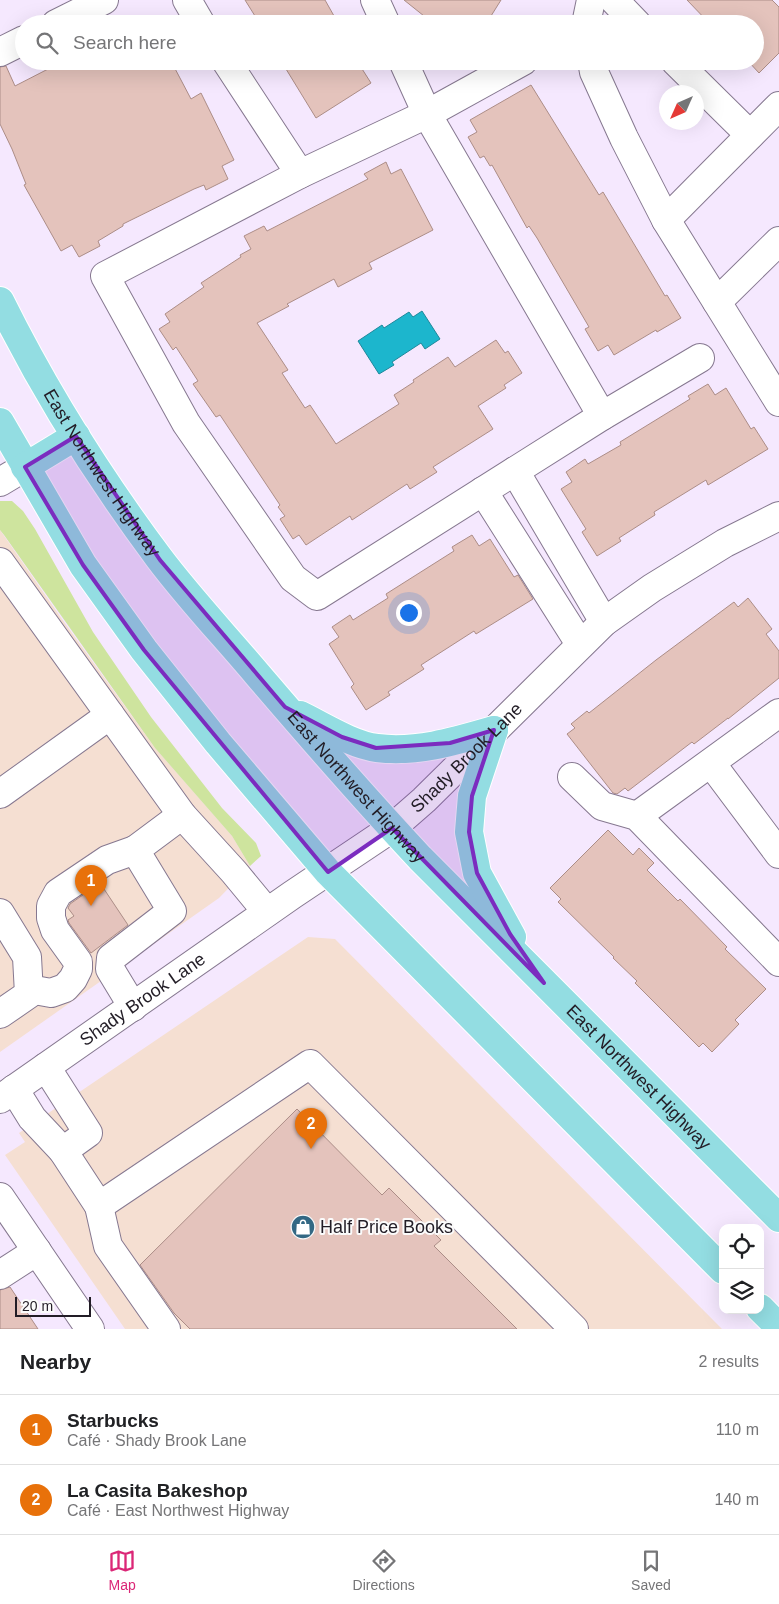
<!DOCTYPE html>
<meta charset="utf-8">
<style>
body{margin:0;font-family:Helvetica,sans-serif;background:#f2f2f2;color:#202124}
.controls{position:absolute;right:15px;bottom:15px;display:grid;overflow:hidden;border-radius:10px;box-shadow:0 5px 20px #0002}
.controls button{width:45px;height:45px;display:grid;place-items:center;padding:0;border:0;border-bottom:1px solid #e0e0e0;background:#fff;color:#202124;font:25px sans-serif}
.compass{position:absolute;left:659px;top:85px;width:45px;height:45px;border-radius:50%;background:#fff;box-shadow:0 5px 20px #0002;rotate:225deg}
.scale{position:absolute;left:15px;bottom:12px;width:76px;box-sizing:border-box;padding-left:5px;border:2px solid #221d26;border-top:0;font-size:14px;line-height:18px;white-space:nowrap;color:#221d26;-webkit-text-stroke:4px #fbfbfb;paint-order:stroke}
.you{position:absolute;left:408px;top:612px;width:18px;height:18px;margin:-12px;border:4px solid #fff;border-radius:50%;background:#1a73e8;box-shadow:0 0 0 8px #1a73e833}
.badge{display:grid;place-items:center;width:32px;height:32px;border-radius:50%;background:#db2777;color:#fff;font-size:16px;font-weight:700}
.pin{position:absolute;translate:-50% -41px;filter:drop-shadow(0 1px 2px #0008)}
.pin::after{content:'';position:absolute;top:26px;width:18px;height:15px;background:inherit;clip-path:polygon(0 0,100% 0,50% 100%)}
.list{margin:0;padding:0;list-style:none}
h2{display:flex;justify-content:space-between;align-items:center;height:65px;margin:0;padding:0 20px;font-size:21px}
h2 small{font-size:16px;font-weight:400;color:#757577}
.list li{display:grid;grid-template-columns:32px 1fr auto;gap:15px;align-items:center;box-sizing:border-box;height:70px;padding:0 20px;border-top:1px solid #e0e0e0}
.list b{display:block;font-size:19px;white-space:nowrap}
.list p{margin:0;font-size:16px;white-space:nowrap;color:#757577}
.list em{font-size:16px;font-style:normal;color:#757577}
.icon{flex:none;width:28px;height:28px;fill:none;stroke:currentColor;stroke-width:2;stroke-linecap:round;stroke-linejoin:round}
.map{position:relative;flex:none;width:779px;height:1329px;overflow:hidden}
.search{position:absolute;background:#fff;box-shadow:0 5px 20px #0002;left:15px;right:15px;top:15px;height:55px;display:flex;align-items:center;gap:12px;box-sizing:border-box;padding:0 18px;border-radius:28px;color:#757577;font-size:19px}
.sheet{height:205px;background:#fff}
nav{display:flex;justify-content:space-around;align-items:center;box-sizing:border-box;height:70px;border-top:1px solid #e0e0e0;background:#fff;font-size:14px;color:#757577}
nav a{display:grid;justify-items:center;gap:2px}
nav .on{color:#db2777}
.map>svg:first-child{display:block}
.commercial{fill:#f5dfd2}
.green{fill:#cee49e}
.water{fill:#1cb6cd;stroke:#1e889b}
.building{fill:#e4c3bc;stroke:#ac8d87}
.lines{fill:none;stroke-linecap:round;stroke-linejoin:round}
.minor-casing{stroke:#867890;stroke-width:30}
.major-casing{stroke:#fff;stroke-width:30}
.minor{stroke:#fff;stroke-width:28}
.major{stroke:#93dde2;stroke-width:28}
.marked{fill:#7b2cbf;fill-opacity:0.2;stroke:#7b2cbf;stroke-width:4;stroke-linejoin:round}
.labels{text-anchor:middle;stroke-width:4;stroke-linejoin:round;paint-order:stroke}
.street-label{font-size:18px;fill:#221d26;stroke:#fbfbfb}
.poi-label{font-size:18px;fill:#221d26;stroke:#fbfbfb;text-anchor:start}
</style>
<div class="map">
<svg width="779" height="1329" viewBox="0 0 779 1329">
<rect width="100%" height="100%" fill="#f5e8fe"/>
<g class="commercial">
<path d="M0 530 64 622 155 748 232 836 250 866 219 898 0 1052Z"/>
<path d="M308 937 335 939 722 1329H125L5 1155 25 1142 19 1133Z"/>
</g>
<path class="green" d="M0 501H12L23 511 35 529 93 632 151 717 222 808 256 843 261 856 250 866 232 836 155 748 4 535 0 530Z"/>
<path class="water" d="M422 311 440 339 425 349 421 343 392 362 394 365 379 374 358 341 382 325 384 328 409 312 413 317Z"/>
<g class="building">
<path d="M245 0H325L338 23 260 24Z"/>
<path d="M404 0H501L486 24H434Z"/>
<path d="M687 0H772L779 7V53L759 73 748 61H755V24H710Z"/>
<path d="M62 61H171L191 99 201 93 234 160 222 166 228 179 206 190 204 185 194 189 123 224V226L98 241 100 246 79 257 72 245 61 251 24 185 26 184 12 149 0 124V67L6 66 15 86 50 68 49 66Z"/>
<path d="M297 61H357L371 83 316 118 286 69Z"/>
<path d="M531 85 599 195 603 192 665 296 667 295 681 318 657 332 656 330 614 355 608 345 598 351 585 329 589 327 537 238 529 226 527 228 492 165 490 166 484 156 480 158 468 137 477 132 470 120Z"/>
<path d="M386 162 391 174 401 169 433 230 369 263 372 269 338 287 334 279 287 304 289 306 257 323 288 370 282 373 305 408 310 405 336 444 399 404 394 395 414 382 413 380 448 357 455 367 496 340 505 353 508 351 522 373 504 385 506 388 478 406 493 429 433 467 437 472 410 489 407 484 352 520 350 516 306 545 299 535 293 539 280 519 285 516 278 507 280 505 220 415 216 417 193 384 198 381 176 347 173 350 159 329 170 322 165 314 204 287 201 283 241 257 240 255 251 249 244 236 264 226 267 231 368 179 364 174Z"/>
<path d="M708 384 715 395 726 388 751 429 754 427 768 449 708 485 706 480 654 512 655 515 619 538 621 541 597 556 582 532 586 529 561 489 572 482 566 472 585 459 588 464 621 445 620 442 690 399 688 396Z"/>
<path d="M472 535 479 546 490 539 514 577 518 575 533 599 476 634 474 631 421 665 424 669 388 692 390 695 366 710 351 687 354 684 329 644 339 637 332 627 350 615 353 620 388 598 386 594 454 551 452 547Z"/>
<path d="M748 598 772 629 766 634 779 651V678L728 719V718L694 744 692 742 628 791 625 788 617 794 613 793 567 734 575 728 571 724 587 711 589 713 656 660 734 602 738 607Z"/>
<path d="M608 830 633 855 639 848 654 863 647 870 678 901 680 899 727 947 725 949 766 989 735 1020 739 1024 712 1052 703 1043 699 1047 635 983 637 981 613 958 614 957 558 902 561 899 550 888Z"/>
<path d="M100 883 128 925 91 953 69 923 68 920 74 916 68 908 70 904Z"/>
<path d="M297 1109 382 1195 389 1188 441 1240 434 1246 517 1329H190L174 1313 140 1265Z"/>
<path d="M10 1287 38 1329H0V1290Z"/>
</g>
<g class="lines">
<g class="minor-casing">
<g id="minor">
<path d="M187 0 201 24"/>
<path d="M375 0 386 24"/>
<path d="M614 0 637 24"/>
<path d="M56 24 104 0"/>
<path d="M586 24 591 0"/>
<path d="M0 52 24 40"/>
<path d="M226 61 300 174"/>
<path d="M403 61 427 114 602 416"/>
<path d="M523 61 427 114 300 174 105 276 186 423 293 578 317 596 602 416 700 358"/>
<path d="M592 61 594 72 624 138 666 220 779 402"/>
<path d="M675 61 750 135"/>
<path d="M666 220 779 106"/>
<path d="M717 302 779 241"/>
<path d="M515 471 604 622"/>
<path d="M0 482 25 467"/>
<path d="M483 491 580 644"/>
<path d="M0 562 182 815 234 872 267 912"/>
<path d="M711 763 779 854"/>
<path d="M572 777 602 806 637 816 779 962"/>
<path d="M0 794 110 715"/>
<path d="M637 816 779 713"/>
<path d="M0 913 27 957 29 994 0 1014"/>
<path d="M29 989 51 993 65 988 73 979 78 969V962L55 930 51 918V906L58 893 107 860 135 850"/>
<path d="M133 1007 110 969 111 958 172 911 135 850 182 815"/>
<path d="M46 1067 88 1133 63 1151"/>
<path d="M14 1089 32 1118 63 1151 99 1206 310 1064 574 1329"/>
<path id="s1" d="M0 1099 292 895 392 828 424 800 604 622 652 588 725 543 779 516"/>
<path d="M0 1197 90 1329"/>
<path d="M99 1206 108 1246 166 1329"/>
<path d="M0 1275 37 1251"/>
</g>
</g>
<g class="major-casing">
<g id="major">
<path id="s2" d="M0 301C44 390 100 479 159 558 189 598 225 636 257 674 310 736 364 798 420 858L779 1218"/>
<path d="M0 422 83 565 144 650 218 743 328 872 723 1270"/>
<path d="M25 467 76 436"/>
<path d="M300 715C323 726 352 745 377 748 417 753 456 741 494 730"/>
<path d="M494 730 472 796 469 832 477 873 512 937"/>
<path d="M760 1308 779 1327"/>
</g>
</g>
<use href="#minor" class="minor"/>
<use href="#major" class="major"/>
</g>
<path class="marked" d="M76 436 160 560 285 707 342 737 376 748 450 743 494 730 472 796 469 832 477 873 510 934 544 983 392 828 328 872 144 650 83 565 25 467Z"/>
<defs>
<g id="shop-disc" transform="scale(1.25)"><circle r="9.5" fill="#336884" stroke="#fbfbfb"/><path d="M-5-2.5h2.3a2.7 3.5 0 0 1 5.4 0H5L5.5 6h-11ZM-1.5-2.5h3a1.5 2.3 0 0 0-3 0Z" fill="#fff"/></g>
</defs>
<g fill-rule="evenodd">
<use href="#shop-disc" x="303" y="1227"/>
</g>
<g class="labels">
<g class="street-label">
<text dy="6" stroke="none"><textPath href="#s2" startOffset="200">East Northwest Highway</textPath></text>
<text dy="6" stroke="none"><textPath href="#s1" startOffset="579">Shady Brook Lane</textPath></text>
<text dy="6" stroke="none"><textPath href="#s2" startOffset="605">East Northwest Highway</textPath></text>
<text dy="6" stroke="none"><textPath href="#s1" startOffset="174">Shady Brook Lane</textPath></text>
<text dy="6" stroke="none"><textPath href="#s2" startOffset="1010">East Northwest Highway</textPath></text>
</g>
<g class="poi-label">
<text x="320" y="1233">Half Price Books</text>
</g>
</g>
</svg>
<div class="controls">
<button><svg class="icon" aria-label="locate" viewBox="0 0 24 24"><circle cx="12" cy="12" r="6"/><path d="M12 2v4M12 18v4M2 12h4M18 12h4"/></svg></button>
<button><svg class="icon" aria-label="layers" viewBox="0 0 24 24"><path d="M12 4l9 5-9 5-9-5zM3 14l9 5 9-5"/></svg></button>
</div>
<svg class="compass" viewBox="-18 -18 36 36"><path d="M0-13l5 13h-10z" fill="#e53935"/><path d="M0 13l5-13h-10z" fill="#757577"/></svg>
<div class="scale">20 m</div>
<div class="you"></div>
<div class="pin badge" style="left:91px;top:906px;background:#e8710a">1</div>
<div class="pin badge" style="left:311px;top:1149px;background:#e8710a">2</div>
<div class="search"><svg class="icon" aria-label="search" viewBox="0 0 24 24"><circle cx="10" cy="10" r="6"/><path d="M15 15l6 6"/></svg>Search here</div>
</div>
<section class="sheet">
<h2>Nearby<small>2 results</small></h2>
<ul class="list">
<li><span class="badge" style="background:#e8710a">1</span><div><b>Starbucks</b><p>Café · Shady Brook Lane</p></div><em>110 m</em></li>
<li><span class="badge" style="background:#e8710a">2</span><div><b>La Casita Bakeshop</b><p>Café · East Northwest Highway</p></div><em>140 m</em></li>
</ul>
</section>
<nav>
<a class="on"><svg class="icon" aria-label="map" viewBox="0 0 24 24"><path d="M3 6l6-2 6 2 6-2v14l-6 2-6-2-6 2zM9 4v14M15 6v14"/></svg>Map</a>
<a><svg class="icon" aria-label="directions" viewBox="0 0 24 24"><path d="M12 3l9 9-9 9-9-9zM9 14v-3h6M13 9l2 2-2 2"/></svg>Directions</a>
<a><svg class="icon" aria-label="saved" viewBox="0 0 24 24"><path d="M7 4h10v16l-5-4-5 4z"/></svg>Saved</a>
</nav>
